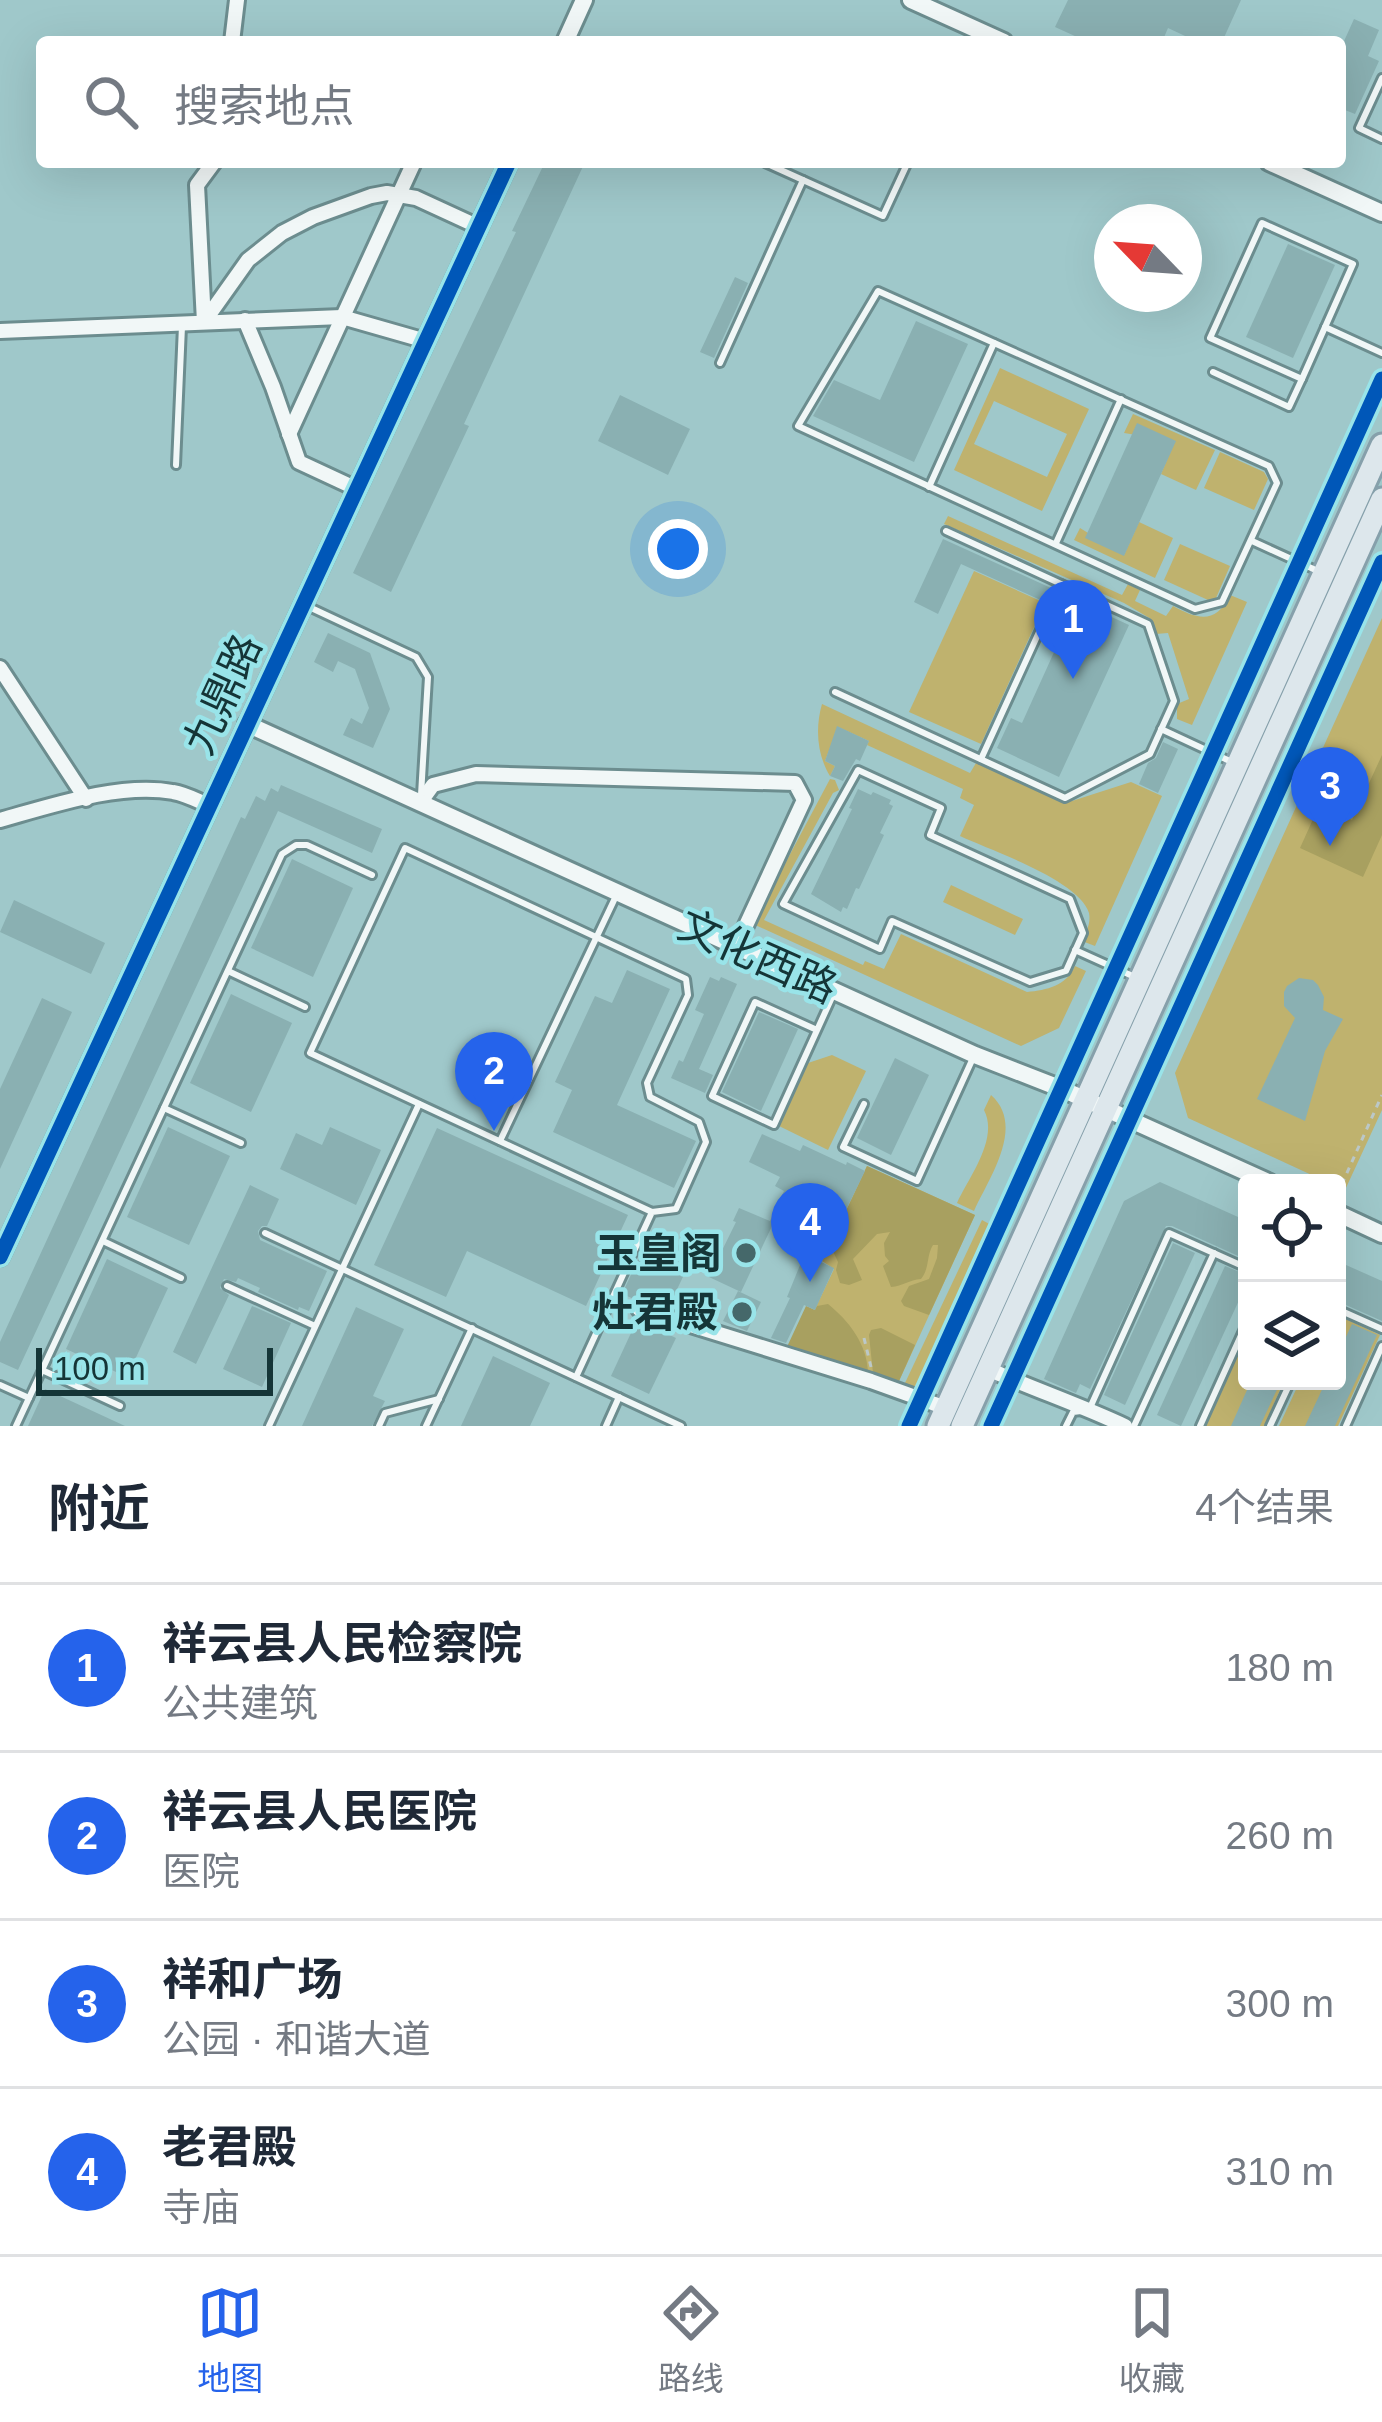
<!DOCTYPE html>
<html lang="zh">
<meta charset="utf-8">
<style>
body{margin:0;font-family:Arial,"Noto Sans SC",sans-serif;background:#f6f6f7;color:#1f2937}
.controls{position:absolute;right:36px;bottom:36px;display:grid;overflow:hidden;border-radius:12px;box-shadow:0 12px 48px #0002}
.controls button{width:108px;height:108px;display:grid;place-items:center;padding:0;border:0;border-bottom:3px solid #e0e1e3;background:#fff;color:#1f2937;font:60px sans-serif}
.compass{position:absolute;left:1094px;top:204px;width:108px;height:108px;border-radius:50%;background:#fff;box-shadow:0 12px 48px #0002;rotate:295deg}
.scale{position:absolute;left:36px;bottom:30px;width:237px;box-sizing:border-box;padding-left:12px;border:6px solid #153537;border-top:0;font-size:33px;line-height:42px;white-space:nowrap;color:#153537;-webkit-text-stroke:9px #99e4e9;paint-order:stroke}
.you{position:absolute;left:678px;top:549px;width:42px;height:42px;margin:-30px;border:9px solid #fff;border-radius:50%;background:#1a73e8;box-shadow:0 0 0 18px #1a73e833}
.badge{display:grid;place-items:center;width:78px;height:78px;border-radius:50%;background:#2563eb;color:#fff;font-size:39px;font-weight:700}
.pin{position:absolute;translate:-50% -99px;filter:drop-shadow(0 3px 6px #0008)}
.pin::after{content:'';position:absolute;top:63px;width:42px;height:36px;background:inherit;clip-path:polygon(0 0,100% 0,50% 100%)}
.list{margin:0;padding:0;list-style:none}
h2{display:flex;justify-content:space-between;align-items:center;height:156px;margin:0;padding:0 48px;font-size:51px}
h2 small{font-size:39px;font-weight:400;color:#747a83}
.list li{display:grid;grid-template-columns:78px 1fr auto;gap:36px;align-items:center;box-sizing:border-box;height:168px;padding:0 48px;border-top:3px solid #e0e1e3}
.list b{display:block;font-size:45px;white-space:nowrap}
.list p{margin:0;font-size:39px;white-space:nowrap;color:#747a83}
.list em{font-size:39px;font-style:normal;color:#747a83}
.icon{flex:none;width:66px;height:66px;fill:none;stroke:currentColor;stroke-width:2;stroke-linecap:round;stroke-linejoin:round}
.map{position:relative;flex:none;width:1382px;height:1426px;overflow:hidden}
.search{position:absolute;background:#fff;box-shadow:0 12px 48px #0002;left:36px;right:36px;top:36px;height:132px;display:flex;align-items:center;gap:30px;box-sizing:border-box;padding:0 42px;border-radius:12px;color:#747a83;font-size:45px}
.sheet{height:828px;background:#fff}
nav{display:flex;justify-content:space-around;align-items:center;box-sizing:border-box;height:168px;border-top:3px solid #e0e1e3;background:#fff;font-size:33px;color:#747a83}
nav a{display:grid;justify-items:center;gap:6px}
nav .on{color:#2563eb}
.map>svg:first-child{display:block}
.green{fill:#bfb26e;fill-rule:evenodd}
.forest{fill:#a8a060}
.building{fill:#8ab0b2}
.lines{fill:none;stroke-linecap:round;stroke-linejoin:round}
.service-casing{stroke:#6c8d8f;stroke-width:12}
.minor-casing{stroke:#6c8d8f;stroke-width:20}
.tertiary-casing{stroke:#6c8d8f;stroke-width:22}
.primary-casing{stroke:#86a0ab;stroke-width:27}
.path{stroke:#bbc8c8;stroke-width:3;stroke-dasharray:6 6;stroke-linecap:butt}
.service{stroke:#f1f7f7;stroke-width:6}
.minor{stroke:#f1f7f7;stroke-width:14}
.tertiary{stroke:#f1f7f7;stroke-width:16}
.primary{stroke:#dde7ec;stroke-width:21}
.cycleway-casing{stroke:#99e4e9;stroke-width:22}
.cycleway{stroke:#0057b8;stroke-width:15}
.poi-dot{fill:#45686a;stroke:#99e4e9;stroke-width:4.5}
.labels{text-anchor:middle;stroke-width:9;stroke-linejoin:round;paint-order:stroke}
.street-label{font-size:42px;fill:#153537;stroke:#99e4e9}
.poi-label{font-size:42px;font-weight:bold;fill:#153537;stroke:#99e4e9;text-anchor:end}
</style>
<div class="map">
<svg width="1382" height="1426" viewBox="0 0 1382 1426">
<rect width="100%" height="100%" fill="#9fc8ca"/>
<g class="green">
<path d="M1000 368 1089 409 1042 511 954 470ZM994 401 1067 434 1047 477 974 444Z"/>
<path d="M1133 414 1215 450 1196 490 1161 474 1175 441 1124 433Z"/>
<path d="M1220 452 1264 472 1268 479 1254 510 1204 488Z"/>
<path d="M948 516 1122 595 1128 584 1140 590 1135 601 1166 616 1173 606C1197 619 1216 625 1230 595L1247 602 1192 725 1177 719V704L1189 699 1168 633 1156 634 1151 619 1124 603 944 524Z"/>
<path d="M1139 522 1173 538 1155 578 1074 540 1080 528 1124 555Z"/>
<path d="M1180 544 1230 566 1216 598 1208 600 1164 580Z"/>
<path d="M974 571 1045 603 981 744 909 712Z"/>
<path d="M1382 618V1110L1345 1190 1337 1186V1183H1329L1188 1118 1175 1073Z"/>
<path d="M822 704 970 773 976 763 1062 801H1072L1131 782 1162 796 1095 946 1082 941C1086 932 1091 924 1089 913 1079 880 992 851 960 836L974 805 960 798 963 789 867 745 869 741 838 727 825 761 835 766 830 776C817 755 815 728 822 704Z"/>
<path d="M830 779 835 780 839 790 833 793 764 920 863 965 865 961 884 969 901 934 1027 992C1047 990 1066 986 1075 966L1086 971 1059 1028 1021 1046 753 924Z"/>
<path d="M951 885 1023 919 1015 935 943 902Z"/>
<path d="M832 1055 866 1071 828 1150 779 1126 808 1063Z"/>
<path d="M991 1095C1026 1126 989 1178 974 1211L957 1203C969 1177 999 1139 984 1110Z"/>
<path d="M867 1166 975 1215 899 1381 786 1349 815 1309 834 1269 822 1261Z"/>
<path d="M982 1220 993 1226 917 1389 905 1383Z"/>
<path d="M1337 1315 1380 1335 1338 1426H1279L1300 1381H1337Z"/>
<path d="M1247 1333V1381H1284L1264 1426H1205Z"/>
</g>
<g class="forest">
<path d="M1382 755V835L1363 877 1300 848 1319 806 1352 820Z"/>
<path d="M867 1166 975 1215 929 1315 904 1306 901 1301 909 1286 929 1279 937 1258 938 1245H933C926 1256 930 1268 921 1279 909 1280 903 1286 891 1287L883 1266 889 1261 885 1256 884 1243 890 1232 877 1234 853 1259 862 1280 849 1285 840 1283 836 1270 838 1262 830 1245Z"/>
<path d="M828 1304C849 1321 867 1344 868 1372L786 1349 806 1306 815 1310 817 1306Z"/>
<path d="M881 1328 915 1345 899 1381 873 1373 869 1335 871 1330Z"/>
</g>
<g class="building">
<path d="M1068 0H1241L1222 42H1198L1168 28 1162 42H1088L1055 27Z"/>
<path d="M1354 19 1379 30 1368 56 1379 61 1355 114 1340 108V50Z"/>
<path d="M545 162H585L464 424 469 426 391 592 353 573 516 232 512 231Z"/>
<path d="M1288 244 1335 265 1293 358 1246 337Z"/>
<path d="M735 277 748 283 714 358 700 352Z"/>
<path d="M916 321 968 344 914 462 813 416 834 380 880 400Z"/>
<path d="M620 395 690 429 668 475 598 441Z"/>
<path d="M1137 423 1176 441 1124 556 1085 538Z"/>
<path d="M943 539 1051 588 1045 602 961 564 938 614 914 602Z"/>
<path d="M1064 595 1129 625 1059 777 997 748 1011 718 1022 723 1060 639 1049 634Z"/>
<path d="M328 633 370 653 390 709 373 748 343 735 351 718 362 724 369 708 355 669 338 661 333 672 314 662Z"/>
<path d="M837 726 869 741 860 761 856 759 843 781 830 776 835 766 825 761Z"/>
<path d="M1163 742 1178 749 1158 793 1139 784 1148 763 1156 758Z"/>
<path d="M281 785 382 829 372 853 278 811 18 1370 0 1362V1342L241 817 245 819 256 796 265 801 271 788 278 792Z"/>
<path d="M858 789 871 795 873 792 891 800 889 804 893 806 880 833 884 835 859 889 856 888 847 909 843 907 841 912 811 894 852 809 849 808Z"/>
<path d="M292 859 353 888 313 977 251 948Z"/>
<path d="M14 900 105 943 91 974 0 932Z"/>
<path d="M627 970 670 989 617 1105 696 1141 674 1188 553 1132 572 1090 555 1082 595 996 612 1003Z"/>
<path d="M710 977 719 981 721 977 737 984 699 1069 713 1075 705 1093 671 1078 679 1060 683 1062 704 1014 695 1010Z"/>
<path d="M1299 978 1313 980 1318 985 1324 997 1323 1010 1343 1019 1325 1051 1305 1121 1257 1099 1295 1018 1284 1006V992L1287 986Z"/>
<path d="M231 994 292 1023 251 1112 190 1083Z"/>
<path d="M42 998 72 1012 0 1169V1089Z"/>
<path d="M759 1012 798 1029 761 1111 722 1092Z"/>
<path d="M895 1058 929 1075 891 1155 857 1138Z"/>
<path d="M168 1127 230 1156 189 1245 127 1217Z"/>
<path d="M330 1127 381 1150 356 1205 280 1169 296 1133 322 1145Z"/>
<path d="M437 1128 628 1215 586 1306 467 1251 446 1297 374 1265Z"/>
<path d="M762 1134 800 1151 803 1145 846 1165 847 1162 865 1171 821 1262 834 1268 815 1310 804 1305 786 1343 771 1338 790 1298 787 1297 809 1243 772 1226 741 1292 709 1277 736 1222 733 1221 739 1208 770 1221 784 1191 775 1186 780 1177 749 1162Z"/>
<path d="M1160 1182 1247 1221V1260L1172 1226H1166L1090 1389 1080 1384 1076 1393 1044 1379 1124 1201Z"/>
<path d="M250 1185 279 1199 267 1226H262L258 1231 260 1240 327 1271 309 1311 299 1307 298 1310 258 1292 260 1288 238 1278 236 1282 224 1279 220 1288 229 1295 196 1364 173 1352Z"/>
<path d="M685 1232 701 1239 671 1302 648 1292 645 1299H634L622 1294 649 1236 677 1248Z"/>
<path d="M1173 1243 1195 1253 1125 1405 1104 1395Z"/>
<path d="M107 1259 168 1288 127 1377 66 1349Z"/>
<path d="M1337 1261 1382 1281V1321L1337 1301Z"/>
<path d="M1225 1266 1247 1275V1283L1181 1426 1157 1415Z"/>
<path d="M738 1291 761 1302 747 1331 723 1321Z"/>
<path d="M252 1306 291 1323 262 1387 223 1369Z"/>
<path d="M356 1307 404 1329 373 1396 385 1401 372 1426H302Z"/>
<path d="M637 1320 676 1338 649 1394 611 1376Z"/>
<path d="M1352 1324 1377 1335 1335 1426H1305L1326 1381H1337V1356Z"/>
<path d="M493 1356 550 1383 530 1426H461Z"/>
<path d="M1251 1381H1281L1260 1426H1231Z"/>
<path d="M45 1389 125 1426H28Z"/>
</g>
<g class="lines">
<g class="service-casing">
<g id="service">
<path d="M1240 42H1243"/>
<path d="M1382 78 1359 128 1382 139"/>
<path d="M763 162 803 180"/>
<path d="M1262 223 1353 264 1302 379 1210 338Z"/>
<path d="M878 291 1269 466 1277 483 1222 602 1195 609 798 426Z"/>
<path d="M1325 327 1382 353"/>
<path d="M720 363 803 180 883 216 908 162"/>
<path d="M1213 372 1289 407 1302 379"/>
<path d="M176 465 182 326"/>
<path d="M929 487 994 343"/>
<path d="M1252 541 1320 572"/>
<path d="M1056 543 1121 399"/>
<path d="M307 606 416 657 428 677 421 795"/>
<path d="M835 692 1065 798 1150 754 1174 701 1148 624 946 531"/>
<path d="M1161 729 1234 763"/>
<path d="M981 759 1061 584"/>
<path d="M858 770 941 808 930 835 1070 899 1083 933 1066 971 1030 982 892 921 880 949 783 904Z"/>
<path d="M1075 950 1137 978"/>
<path d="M228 971 305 1007"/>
<path d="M817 1030 755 1002 712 1096 774 1125 833 995"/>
<path d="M864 1104 843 1147 917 1181 973 1058"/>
<path d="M164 1108 241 1143"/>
<path d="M500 1141 616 896"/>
<path d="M265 1233 681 1426"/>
<path d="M103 1241 181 1278"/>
<path d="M227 1286 315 1326"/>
<path d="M1337 1309 1382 1329"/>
<path d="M42 1370 120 1406"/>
<path d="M576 1377 652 1212 310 1053 405 848 686 979 688 995 647 1083 650 1097 699 1122 706 1142 676 1209 652 1212"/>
<path d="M0 1385 29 1398"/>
<path d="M16 1426 282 854 296 845H307L372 875"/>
<path d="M269 1426 419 1104"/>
<path d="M379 1426 385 1413 439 1399"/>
<path d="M426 1426 472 1328"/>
<path d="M606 1426 619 1397"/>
<path d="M1066 1426 1073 1412 1089 1410 1169 1233 1247 1268"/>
<path d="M1134 1426 1214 1253"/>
<path d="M1200 1426 1247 1322"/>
<path d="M1270 1426 1291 1381"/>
<path d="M1346 1426 1382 1346"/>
</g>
</g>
<g class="minor-casing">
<g id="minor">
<path d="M232 42 237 0"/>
<path d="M214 162 197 185 204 322 248 260 282 233 313 217 371 196 387 193 416 198 479 227"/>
<path d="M245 320 273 387 299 462 357 489"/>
<path d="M0 331 342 317 426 341"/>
<path d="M289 434 414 162"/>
<path d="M0 668 86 799"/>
<path d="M420 803 433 785 476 774 795 783 804 800 736 947"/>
<path d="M0 820C50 806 121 782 173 792 186 794 198 801 210 806"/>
<path d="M639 1309 871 1381 946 1408"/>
<path d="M988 1369C1033 1389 1080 1405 1125 1426"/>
</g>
</g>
<g class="tertiary-casing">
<g id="tertiary">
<path d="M911 0 1004 42"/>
<path d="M565 42 584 0"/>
<path d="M1269 162 1382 213"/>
<path d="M247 724 975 1055 1062 1089 1270 1183"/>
<path d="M1337 1213 1382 1234"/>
<path d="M0 1257 509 162"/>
</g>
</g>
<g class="primary-casing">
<g id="primary">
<path d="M938 1426 1382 445"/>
<path d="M962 1426 1382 499"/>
</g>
</g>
<g class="path">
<path d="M1337 1195 1382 1095"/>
<path d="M864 1338 871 1367"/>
</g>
<use href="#service" class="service"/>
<use href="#minor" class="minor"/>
<use href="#tertiary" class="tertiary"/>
<use href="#primary" class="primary"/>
<g class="cycleway-casing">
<g id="cycleway">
<path d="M0 1257 509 162"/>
<path d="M909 1426 1382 379"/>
<path d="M991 1426 1382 562"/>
</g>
</g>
<use href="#cycleway" class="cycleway"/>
</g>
<g class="poi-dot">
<circle cx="746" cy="1253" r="12"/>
<circle cx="742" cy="1312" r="12"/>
</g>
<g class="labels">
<g class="street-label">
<text transform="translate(222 694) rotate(-65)" y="15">九鼎路</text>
<text transform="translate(758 956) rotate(24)" y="15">文化西路</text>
</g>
<g class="poi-label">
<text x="722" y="1268">玉皇阁</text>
<text x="718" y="1327">灶君殿</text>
</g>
</g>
</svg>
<div class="controls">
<button><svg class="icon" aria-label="locate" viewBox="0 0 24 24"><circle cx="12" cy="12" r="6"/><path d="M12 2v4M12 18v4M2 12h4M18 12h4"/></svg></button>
<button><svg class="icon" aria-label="layers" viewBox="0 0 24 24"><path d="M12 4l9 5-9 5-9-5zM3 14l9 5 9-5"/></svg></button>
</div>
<svg class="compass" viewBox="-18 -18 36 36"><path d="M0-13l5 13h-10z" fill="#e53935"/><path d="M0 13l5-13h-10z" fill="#747a83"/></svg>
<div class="scale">100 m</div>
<div class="you"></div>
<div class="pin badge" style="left:1073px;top:679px">1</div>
<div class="pin badge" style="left:494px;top:1131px">2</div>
<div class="pin badge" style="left:1330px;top:846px">3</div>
<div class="pin badge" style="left:810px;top:1282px">4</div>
<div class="search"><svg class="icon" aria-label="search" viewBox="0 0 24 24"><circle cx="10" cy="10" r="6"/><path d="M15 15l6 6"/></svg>搜索地点</div>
</div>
<section class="sheet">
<h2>附近<small>4个结果</small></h2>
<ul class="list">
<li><span class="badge">1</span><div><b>祥云县人民检察院</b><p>公共建筑</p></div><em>180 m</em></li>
<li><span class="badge">2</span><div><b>祥云县人民医院</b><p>医院</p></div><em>260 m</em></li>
<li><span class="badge">3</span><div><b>祥和广场</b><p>公园 · 和谐大道</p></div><em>300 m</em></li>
<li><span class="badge">4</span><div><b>老君殿</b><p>寺庙</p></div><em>310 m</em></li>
</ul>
</section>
<nav>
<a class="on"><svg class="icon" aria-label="map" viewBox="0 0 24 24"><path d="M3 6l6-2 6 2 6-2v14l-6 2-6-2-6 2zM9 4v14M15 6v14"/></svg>地图</a>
<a><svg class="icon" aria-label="directions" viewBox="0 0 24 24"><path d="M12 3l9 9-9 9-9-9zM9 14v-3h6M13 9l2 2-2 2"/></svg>路线</a>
<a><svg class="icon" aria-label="saved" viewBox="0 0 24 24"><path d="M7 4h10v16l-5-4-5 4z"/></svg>收藏</a>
</nav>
